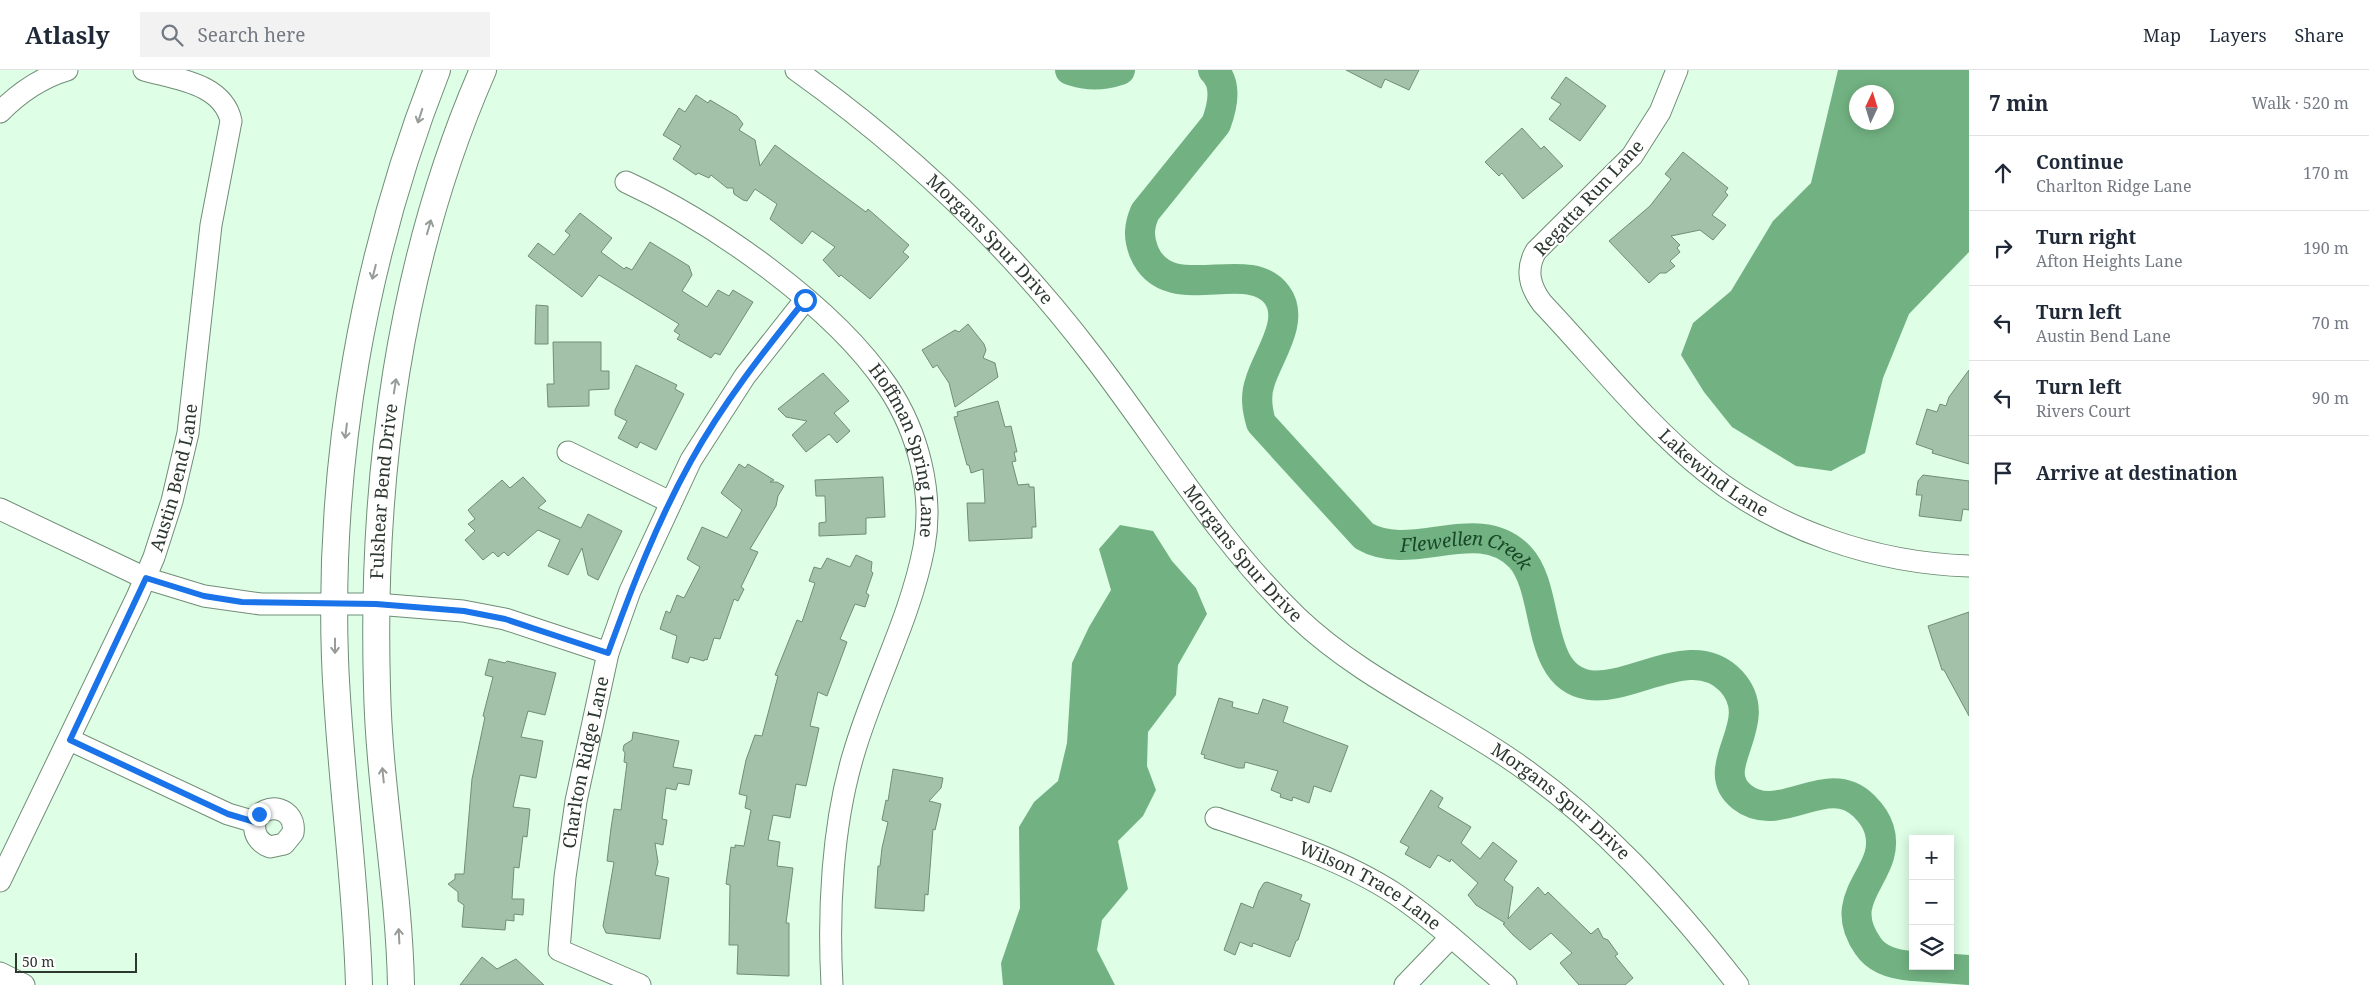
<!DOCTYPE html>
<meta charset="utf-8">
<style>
body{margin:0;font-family:"Noto Serif",serif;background:#f2f2f3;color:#1f2937}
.controls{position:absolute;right:15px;bottom:15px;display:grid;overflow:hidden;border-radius:0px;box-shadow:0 2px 12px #0003}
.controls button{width:45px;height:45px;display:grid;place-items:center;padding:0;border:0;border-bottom:1px solid #e0e1e3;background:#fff;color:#1f2937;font:25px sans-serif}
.compass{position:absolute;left:1849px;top:15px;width:45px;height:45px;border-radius:50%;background:#fff;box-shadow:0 2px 12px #0003;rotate:4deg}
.scale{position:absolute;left:15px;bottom:12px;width:122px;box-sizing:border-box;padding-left:5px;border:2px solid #2c382f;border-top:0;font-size:14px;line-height:18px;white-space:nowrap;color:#2c382f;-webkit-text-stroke:4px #fff;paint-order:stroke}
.stop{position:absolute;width:15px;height:15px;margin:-11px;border:4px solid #1a73e8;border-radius:50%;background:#fff}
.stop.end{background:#1a73e8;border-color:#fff;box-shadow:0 1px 5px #0008}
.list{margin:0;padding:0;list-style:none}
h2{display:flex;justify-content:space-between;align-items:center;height:65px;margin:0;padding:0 20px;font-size:21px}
h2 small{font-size:16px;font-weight:400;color:#747a83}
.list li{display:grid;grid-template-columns:32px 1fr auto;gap:15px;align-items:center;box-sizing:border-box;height:75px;padding:0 20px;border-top:1px solid #e0e1e3}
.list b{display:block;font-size:19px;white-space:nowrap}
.list p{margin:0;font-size:16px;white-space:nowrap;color:#747a83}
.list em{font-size:16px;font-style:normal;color:#747a83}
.icon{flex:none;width:28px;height:28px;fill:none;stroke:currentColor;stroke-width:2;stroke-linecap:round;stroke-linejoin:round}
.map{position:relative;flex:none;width:1969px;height:915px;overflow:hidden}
header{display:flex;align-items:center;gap:30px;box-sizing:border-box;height:70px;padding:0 25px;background:#fff;border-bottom:1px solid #e0e1e3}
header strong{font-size:24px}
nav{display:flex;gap:28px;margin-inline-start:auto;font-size:18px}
.search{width:350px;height:45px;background:#f2f2f3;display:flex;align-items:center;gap:12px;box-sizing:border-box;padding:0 18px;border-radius:0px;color:#747a83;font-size:19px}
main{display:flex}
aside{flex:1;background:#fff}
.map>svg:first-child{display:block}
.water{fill:#72b282;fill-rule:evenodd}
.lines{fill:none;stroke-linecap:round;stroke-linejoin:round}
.river{stroke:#72b282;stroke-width:30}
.building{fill:#a3c1a9;stroke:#708d76}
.minor-casing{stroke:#708d76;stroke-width:23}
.major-casing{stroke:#708d76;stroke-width:28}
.minor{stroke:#fff;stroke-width:21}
.major{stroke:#fff;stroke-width:26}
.oneway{stroke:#969c97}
.route{stroke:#1a73e8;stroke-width:6}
.labels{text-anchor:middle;stroke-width:4;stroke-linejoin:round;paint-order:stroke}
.street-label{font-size:18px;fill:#2c382f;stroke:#fff}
.water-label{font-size:19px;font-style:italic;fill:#184828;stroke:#fff}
</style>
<header>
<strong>Atlasly</strong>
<div class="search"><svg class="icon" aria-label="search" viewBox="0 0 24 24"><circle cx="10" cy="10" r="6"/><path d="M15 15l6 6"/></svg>Search here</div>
<nav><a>Map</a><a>Layers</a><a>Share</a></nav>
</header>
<main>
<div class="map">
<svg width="1969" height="915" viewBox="0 0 1969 915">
<rect width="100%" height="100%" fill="#dffee6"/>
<g class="water">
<path d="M1838 0H1969V182L1909 244 1883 308 1865 383 1831 401 1796 396 1732 357 1704 322 1681 285 1693 253 1731 221 1773 151 1811 113ZM1856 22H1886V52H1856Z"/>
<path d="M1120 455 1153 461 1172 491 1196 518 1207 544 1178 595 1176 625 1148 662 1147 696 1156 720 1143 746 1118 771 1128 819 1102 850 1097 880 1115 915H1003L1001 893 1020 838 1019 757 1034 732 1058 711 1067 673 1072 593 1089 557 1111 520 1099 479Z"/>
</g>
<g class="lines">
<g class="river">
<path d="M1070 0C1088 6 1102 6 1120 0"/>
<path id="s1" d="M1213 0C1228 14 1222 38 1216 54L1145 142C1139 156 1138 167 1144 182 1168 239 1248 185 1277 225 1296 251 1267 287 1260 312 1255 326 1257 339 1261 353L1364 466C1412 494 1478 443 1520 487 1551 520 1534 607 1589 615 1633 621 1693 570 1731 611 1770 653 1704 697 1742 727 1780 757 1827 699 1864 736 1871 743 1876 749 1879 759 1893 804 1832 825 1868 876 1878 891 1896 895 1913 896"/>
<path d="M1914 896 1969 900"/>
</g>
</g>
<g class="building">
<path d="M1346 0H1419L1409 20 1385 9 1381 18Z"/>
<path d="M1566 7 1606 36 1580 71 1549 49 1561 34 1551 28Z"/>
<path d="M696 25 708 33 710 30 737 46 743 54 739 60 755 70 760 96 775 75 866 142 868 139 909 175 903 182 909 187 870 229 841 205 839 207 823 190 835 177 812 161 802 174 770 149 777 134 755 119 747 131 743 130 734 124 733 118H727L711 105 709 108 698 103 696 105 673 89 681 76 663 65 679 38 685 42Z"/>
<path d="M1522 58 1541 79 1544 76 1563 96 1523 129 1502 103 1499 106 1485 92Z"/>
<path d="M1683 82 1728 118 1725 122 1728 125 1712 145 1726 155 1713 170 1700 160 1671 166 1680 175 1677 178 1680 182 1670 191 1675 196 1666 203H1660L1649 213 1609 171 1650 136 1671 109 1665 104Z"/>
<path d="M580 143 612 168 601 182 624 199 626 197 632 200 650 172 689 196 692 205 682 221 707 237 718 220 729 226 733 220 753 232 720 285 715 283 711 288 677 269 680 265 674 261 679 254 599 205 582 227 528 186 538 173 554 185 570 165 565 161Z"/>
<path d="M536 235 548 236V274H535Z"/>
<path d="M968 254 984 274 986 280 983 288 995 293 998 307 955 337 949 313 937 295 933 298 922 280 955 260 959 262Z"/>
<path d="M553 272H601V301H609V319L589 320V336L548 337 547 314H554Z"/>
<path d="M636 295 677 315 675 319 684 324 656 380 640 372 637 378 618 368 627 351 615 345V340Z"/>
<path d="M1969 300V394L1932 383 1933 380 1916 374 1927 339 1937 342 1940 334 1946 336 1949 327Z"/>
<path d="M823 303 849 331 834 343 850 361 837 373 829 364 806 382 792 365 807 351 786 347 778 339Z"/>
<path d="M998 331 1005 357 1011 356 1017 382H1014L1016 391 1012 392 1018 415 1029 414V417H1034L1036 457H1032V468L969 471 967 433H985L983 399 971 403 969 395H967L954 347 958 346 957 342Z"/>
<path d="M739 394 745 398 748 394 774 410 770 412H777L784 416 778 426 776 436 750 479 758 482 741 517 744 519 738 531 734 529 720 569 714 568 707 590 705 589 704 591 690 587 688 593 672 588 677 566 660 559 666 541 670 543 677 525 684 528 700 497 687 489 702 457 727 468 742 440 721 423Z"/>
<path d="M1923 405 1969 411V440L1963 439 1961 451 1919 446 1922 425H1916L1918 411Z"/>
<path d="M523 407 546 431 538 438 581 458 588 444 622 461 598 510 588 505 582 478 568 505 548 496 560 470 538 460 508 486 504 482 498 487 493 482 483 490 465 470 475 461 468 454 475 449 468 440 502 410 510 418Z"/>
<path d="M883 407 885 447 866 448V464L819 466V453L826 452 825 426H816L815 410Z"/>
<path d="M856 485 872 492 871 501 873 503 866 523 869 525 865 537 855 534 840 569 847 572 827 626 818 622 810 656 819 658 806 716 796 714 790 748 773 745 768 770 780 772 777 796 793 798 786 853H789V906L737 904 738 875H729L730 815 726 814 731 777 735 778V775L744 776 751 740 745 738 747 726 739 724 746 690 755 665 762 666 778 606 775 605 797 550 802 552 815 513 809 511 814 497 821 499 827 488 850 497Z"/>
<path d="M1969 542V646L1944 600H1942L1928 556Z"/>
<path d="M489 589 505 593 507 591 556 603 545 645 528 641 521 667 543 671 536 708 520 705 513 737 530 739 527 767 523 766 519 798 514 797 512 829H524L523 845 514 844V851L506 850 505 860 462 857 464 835 458 831V822L448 814 455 809V804H464L472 709 485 647 483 646 493 607 485 605Z"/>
<path d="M1219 628 1233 632 1232 637 1258 644 1263 629 1288 637 1283 652 1348 676 1331 722 1314 716 1309 733 1293 727 1292 731 1280 727 1281 724 1271 720 1278 701 1245 692 1244 698H1238L1204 688 1205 685 1201 684Z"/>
<path d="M633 662 679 671 673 697 692 700 689 715 678 713 676 720 666 718 662 749 667 750 663 775 655 773 658 792 655 805 669 808 660 869 606 863 603 856 614 792 607 791 611 758 614 739 621 740 627 693 624 692 625 683 623 680 624 675 632 670Z"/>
<path d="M893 699 943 708 941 718 929 731 941 734 935 760 933 759 928 825 925 824 924 841 875 838 878 796H880L882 778 888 752 882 750 886 730 888 731Z"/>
<path d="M1431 720 1443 728 1438 737 1471 757 1461 773 1480 789 1493 772 1517 791 1504 810 1513 817 1508 849 1538 817 1545 825 1548 822 1591 864 1598 858 1603 868 1608 870 1618 884 1615 886 1633 908 1625 915H1579L1560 893 1572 883 1551 863 1530 880 1513 865 1503 854 1505 853 1476 835 1468 825 1478 813 1451 789 1450 792 1438 785 1430 798 1405 784 1409 777 1400 772Z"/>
<path d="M1267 812 1302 825 1300 830 1310 834 1298 870 1296 871 1290 887 1253 873 1252 877 1240 872 1235 885 1224 880 1241 833 1253 838 1259 821 1264 813Z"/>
<path d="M482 887 497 899 516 889 544 915H460Z"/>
</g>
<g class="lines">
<g class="minor-casing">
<g id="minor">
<path id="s2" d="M796 0C908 80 1009 176 1092 285 1159 372 1217 470 1297 547 1359 606 1437 640 1507 687 1598 748 1671 829 1738 915"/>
<path id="s3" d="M1677 0 1660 42 1632 86 1536 181C1525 200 1530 217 1542 233 1595 289 1646 354 1706 402 1779 461 1876 493 1969 496"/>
<path d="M0 42C19 23 40 8 67 0"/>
<path id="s4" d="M626 112C713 152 834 236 888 317 918 362 934 423 924 477 910 550 873 616 853 686 832 757 828 842 832 915"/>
<path d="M568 382 670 432"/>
<path d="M0 439 145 508 204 526 261 534H376L463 541 505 549 608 583"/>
<path d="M70 670 228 744 255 752C265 729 297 738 293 763L284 774 270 777C259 773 253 764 255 752"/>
<path id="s5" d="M1216 748C1276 768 1344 790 1397 825 1436 852 1471 884 1506 915"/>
<path id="s6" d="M0 811 137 527 154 487 172 431 188 363 211 155 231 51C223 13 175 9 144 0"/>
<path d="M0 903 24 915"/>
<path id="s7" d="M640 915 559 880 565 807 576 731 608 583 630 521 691 390 745 306 805 230"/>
<path d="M1405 915 1451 867"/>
</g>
</g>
<g class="major-casing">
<g id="major">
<path d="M359 915C356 806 339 698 335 589 328 390 364 186 437 0"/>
<path id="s8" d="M401 915C399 815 379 717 377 617 371 409 399 192 483 0"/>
</g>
</g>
<use href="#minor" class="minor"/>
<use href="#major" class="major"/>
</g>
<defs><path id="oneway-shaft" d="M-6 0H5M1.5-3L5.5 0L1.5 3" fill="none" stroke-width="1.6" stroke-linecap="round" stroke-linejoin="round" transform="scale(1.25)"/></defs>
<g class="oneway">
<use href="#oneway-shaft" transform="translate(420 46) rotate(108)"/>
<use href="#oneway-shaft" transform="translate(429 157) rotate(-74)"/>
<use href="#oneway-shaft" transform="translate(374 202) rotate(104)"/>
<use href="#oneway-shaft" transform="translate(395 316) rotate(-81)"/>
<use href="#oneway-shaft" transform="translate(346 361) rotate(97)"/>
<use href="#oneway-shaft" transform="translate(335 576) rotate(90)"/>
<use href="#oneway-shaft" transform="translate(383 705) rotate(-96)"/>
<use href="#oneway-shaft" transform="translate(399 866) rotate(-93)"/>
</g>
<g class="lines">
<path class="route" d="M259 744 255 752 228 744 70 670 146 508 204 526 242 532 376 534 464 541 505 549 608 583C632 517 657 452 691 391 723 333 764 281 805 230"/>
</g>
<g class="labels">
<g class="street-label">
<text transform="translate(1589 128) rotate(-47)" y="6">Regatta Run Lane</text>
<text dy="6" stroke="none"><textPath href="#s2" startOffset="258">Morgans Spur Drive</textPath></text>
<text dy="6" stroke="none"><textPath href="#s4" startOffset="402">Hoffman Spring Lane</textPath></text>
<text dy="6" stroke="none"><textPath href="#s3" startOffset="531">Lakewind Lane</textPath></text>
<text dy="6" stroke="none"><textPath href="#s6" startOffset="441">Austin Bend Lane</textPath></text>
<text dy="6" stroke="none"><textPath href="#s8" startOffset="495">Fulshear Bend Drive</textPath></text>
<text dy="6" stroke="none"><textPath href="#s2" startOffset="662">Morgans Spur Drive</textPath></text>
<text dy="6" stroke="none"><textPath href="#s7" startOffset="278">Charlton Ridge Lane</textPath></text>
<text dy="6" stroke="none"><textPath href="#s2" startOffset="1068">Morgans Spur Drive</textPath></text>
<text dy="6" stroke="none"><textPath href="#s5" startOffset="169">Wilson Trace Lane</textPath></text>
</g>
<g class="water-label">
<text dy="7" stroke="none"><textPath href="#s1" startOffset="755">Flewellen Creek</textPath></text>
</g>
</g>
</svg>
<div class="controls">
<button>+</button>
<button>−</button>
<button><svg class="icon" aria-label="layers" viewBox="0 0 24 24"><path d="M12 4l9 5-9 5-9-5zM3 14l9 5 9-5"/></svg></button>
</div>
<svg class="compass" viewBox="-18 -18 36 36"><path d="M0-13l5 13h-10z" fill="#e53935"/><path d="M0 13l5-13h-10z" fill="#747a83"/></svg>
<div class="scale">50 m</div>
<div class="stop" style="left:805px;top:230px"></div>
<div class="stop end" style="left:259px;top:744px"></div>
</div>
<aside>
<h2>7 min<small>Walk · 520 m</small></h2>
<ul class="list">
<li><svg class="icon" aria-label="ahead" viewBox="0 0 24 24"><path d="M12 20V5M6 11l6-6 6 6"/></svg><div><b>Continue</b><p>Charlton Ridge Lane</p></div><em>170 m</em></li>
<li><svg class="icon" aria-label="right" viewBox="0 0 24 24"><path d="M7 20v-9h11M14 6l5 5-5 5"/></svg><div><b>Turn right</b><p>Afton Heights Lane</p></div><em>190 m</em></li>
<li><svg class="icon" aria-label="left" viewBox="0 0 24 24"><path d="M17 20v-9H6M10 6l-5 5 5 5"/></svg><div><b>Turn left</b><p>Austin Bend Lane</p></div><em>70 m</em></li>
<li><svg class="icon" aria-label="left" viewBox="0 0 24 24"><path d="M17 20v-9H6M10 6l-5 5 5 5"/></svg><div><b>Turn left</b><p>Rivers Court</p></div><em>90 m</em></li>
<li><svg class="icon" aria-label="arrive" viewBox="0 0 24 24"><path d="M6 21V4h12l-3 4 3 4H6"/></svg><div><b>Arrive at destination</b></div></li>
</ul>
</aside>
</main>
